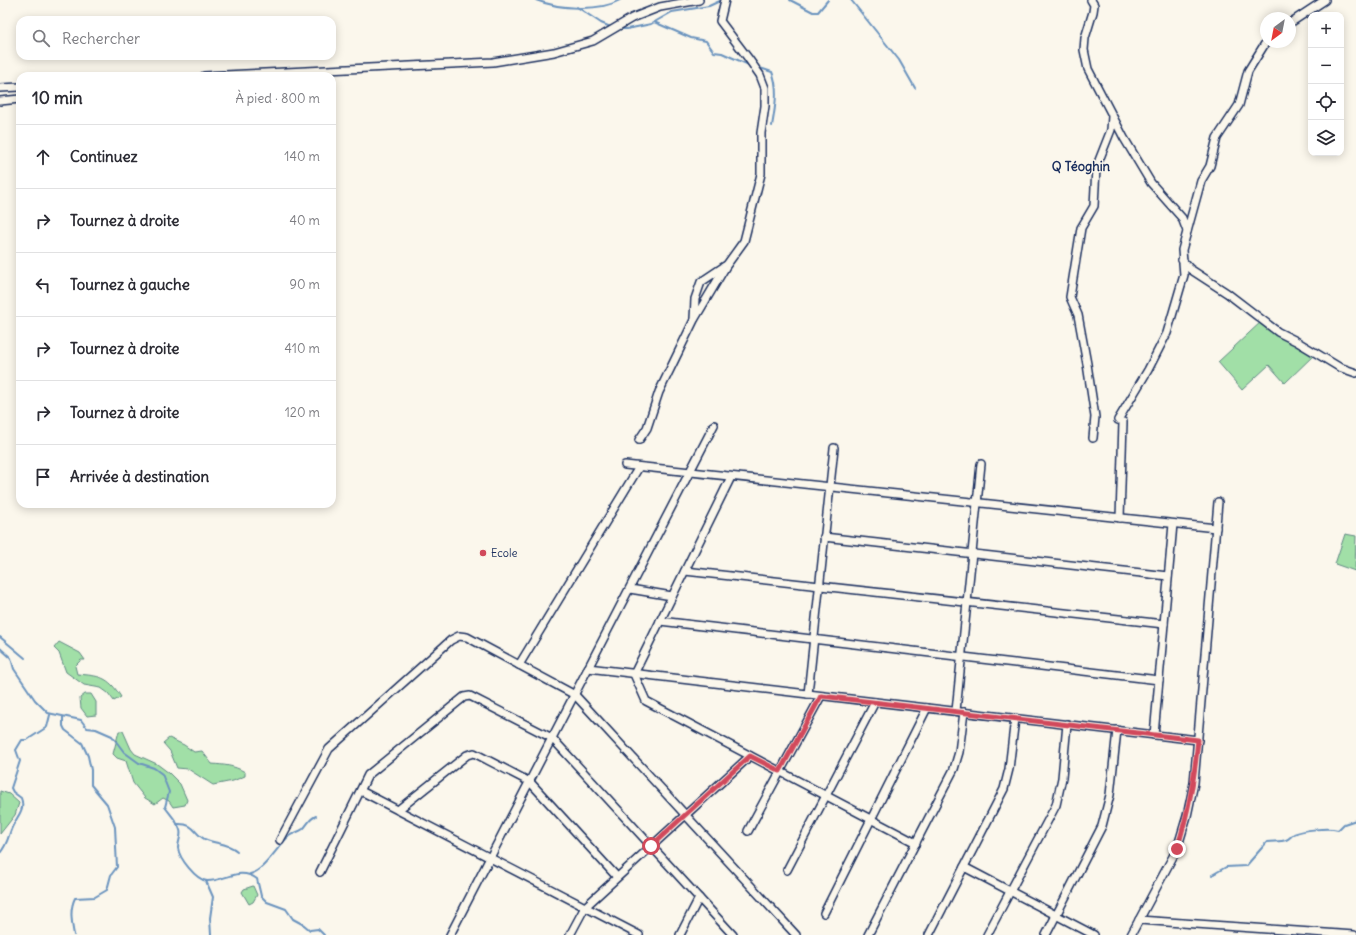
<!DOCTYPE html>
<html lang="fr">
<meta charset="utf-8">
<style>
body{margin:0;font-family:Delius,sans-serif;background:#f7f7f7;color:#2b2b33}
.controls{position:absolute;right:12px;top:12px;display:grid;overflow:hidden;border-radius:8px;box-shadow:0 2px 10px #0003}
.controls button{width:36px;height:36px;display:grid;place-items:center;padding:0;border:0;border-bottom:1px solid #e1e1e2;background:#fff;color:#2b2b33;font:20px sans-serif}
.compass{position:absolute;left:1260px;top:12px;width:36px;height:36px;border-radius:50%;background:#fff;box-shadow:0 2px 10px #0003;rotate:212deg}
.stop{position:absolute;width:12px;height:12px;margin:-9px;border:3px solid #d1495b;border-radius:50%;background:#fff}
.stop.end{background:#d1495b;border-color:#fff;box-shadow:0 1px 4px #0008}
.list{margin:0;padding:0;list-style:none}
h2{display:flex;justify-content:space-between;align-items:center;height:52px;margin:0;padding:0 16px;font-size:17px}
h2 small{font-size:13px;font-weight:400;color:#7c7c81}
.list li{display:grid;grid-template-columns:26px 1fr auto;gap:12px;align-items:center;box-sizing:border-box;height:64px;padding:0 16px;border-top:1px solid #e1e1e2}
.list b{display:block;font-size:15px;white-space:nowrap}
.list em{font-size:13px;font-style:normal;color:#7c7c81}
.icon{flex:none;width:22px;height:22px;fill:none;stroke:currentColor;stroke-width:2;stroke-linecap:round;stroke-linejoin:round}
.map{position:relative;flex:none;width:1356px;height:935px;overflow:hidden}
.search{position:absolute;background:#fff;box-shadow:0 2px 10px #0003;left:16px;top:16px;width:320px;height:44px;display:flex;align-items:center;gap:10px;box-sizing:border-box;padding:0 14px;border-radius:12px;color:#7c7c81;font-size:15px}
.panel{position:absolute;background:#fff;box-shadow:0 2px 10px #0003;left:16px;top:72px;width:320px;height:436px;border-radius:12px}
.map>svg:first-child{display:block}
.green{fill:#a1dfa7;stroke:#5e8782}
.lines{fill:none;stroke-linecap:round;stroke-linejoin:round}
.stream{stroke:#6a93be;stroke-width:2}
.minor-casing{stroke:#1b2f5e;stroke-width:10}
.minor{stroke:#fbf7ec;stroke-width:7}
.route{stroke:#d1495b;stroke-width:5}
.poi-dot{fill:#d1495b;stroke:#fbf7ec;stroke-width:1.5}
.labels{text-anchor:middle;stroke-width:3;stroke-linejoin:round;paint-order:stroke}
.poi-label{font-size:11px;fill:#1b2f5e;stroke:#fbf7ec;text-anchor:start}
.quarter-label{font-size:13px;font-weight:bold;fill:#1b2f5e;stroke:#fbf7ec}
</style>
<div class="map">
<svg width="1356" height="935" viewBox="0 0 1356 935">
<rect width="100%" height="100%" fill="#fbf7ec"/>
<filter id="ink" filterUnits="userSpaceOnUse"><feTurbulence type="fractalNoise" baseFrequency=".025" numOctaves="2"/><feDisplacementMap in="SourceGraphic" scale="8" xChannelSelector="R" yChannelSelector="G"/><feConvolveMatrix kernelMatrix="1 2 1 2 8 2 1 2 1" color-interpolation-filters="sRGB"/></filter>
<g filter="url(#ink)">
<g class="green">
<path d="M1263 320 1316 353 1285 383 1269 365 1242 390 1218 362Z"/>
<path d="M1345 534 1356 536 1355 571 1335 564Z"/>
<path d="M59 642 80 653 85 660H81L75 666 77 674C100 676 108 676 121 697L114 701 108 693 101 688 84 685 66 672 59 653 54 648Z"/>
<path d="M85 694H91L96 702V715L87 716 81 708 80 698Z"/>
<path d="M119 731H123L131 749 135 754 157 764 169 773 180 784 187 800 185 805 173 807 169 801 163 798 155 804 145 798 133 783 126 761 117 758 113 754Z"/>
<path d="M169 738 184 745 194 752 202 751 212 764C224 765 233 765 245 772V776L233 781 213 785 188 769 177 768 170 751 163 743Z"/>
<path d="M0 791 9 794 19 803 15 815 0 834Z"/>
<path d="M253 886 257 895 253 902 249 904 242 892 244 889Z"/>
</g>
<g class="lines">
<g class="stream">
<path d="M536 0C558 9 599 12 620 0"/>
<path d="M790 0 813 12H818L828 0"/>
<path d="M851 0 899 60 915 88"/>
<path d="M577 7 601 23 613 28"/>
<path d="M654 22 691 38 706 41 714 52 722 53 749 65"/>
<path d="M617 29H627L651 24 672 12 709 6 722 0"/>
<path d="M757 67 772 72C779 88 775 109 772 126"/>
<path d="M0 637 25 658"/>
<path d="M0 648 11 658 14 669 35 700 48 713 81 720 87 728 96 729 112 736 124 752 139 763 154 768 162 774 169 792 165 807C170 814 178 822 180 830 182 836 178 841 178 848 179 858 196 880 207 881 226 881 239 866 257 879L261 896 267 902 286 909 293 919 304 925 310 930 318 929 324 935"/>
<path d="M63 717V726L65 730 82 743 88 756 91 770V785L107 804 115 827 117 867 111 875 107 890 95 897 75 898C69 910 72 923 74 935"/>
<path d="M177 824C197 823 193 835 207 840 217 844 228 843 237 851"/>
<path d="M0 853C10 841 8 832 15 822 19 814 25 808 21 798L13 792 11 788 20 761 16 750 22 740H27L47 727 50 715"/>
<path d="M250 874C264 871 277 847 289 836 293 833 299 832 303 829 308 824 309 819 316 816"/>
<path d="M1212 875 1226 867 1246 866 1267 842C1273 841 1281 842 1286 840 1289 839 1291 836 1294 834 1303 830 1328 827 1338 830L1344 824 1356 820"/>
<path d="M206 881 213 897 210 918 211 935"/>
</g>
<g class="minor-casing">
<g id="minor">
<path d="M1091 0 1094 5 1093 12 1085 38 1084 50 1088 69 1124 138 1151 183 1182 218 1187 231"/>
<path d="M1290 23 1325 0"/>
<path d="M204 76 493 62 554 52 593 41 632 18 660 7 699 0"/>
<path d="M0 88 20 87"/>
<path d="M0 101 20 99"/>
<path d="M1182 260 1190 269 1227 293 1278 332 1296 341 1339 367 1356 373"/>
<path d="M694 319 695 299 701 282 725 266"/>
<path d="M1118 420 1148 370 1167 333 1184 275 1182 250 1201 181 1210 166 1217 138 1239 105 1248 71 1266 42"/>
<path d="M1093 438 1095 417 1087 364 1078 315 1070 297 1081 228 1094 206 1096 168 1111 130 1112 116"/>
<path d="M639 440 647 428 659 392 694 320 726 266 744 241 761 174V133L765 106V88L760 75 748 58 720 21 725 0"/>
<path d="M625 465 1216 528"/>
<path d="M731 477 634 674 646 701 916 843"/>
<path d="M1120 518 1123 422"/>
<path d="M824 537 1168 576"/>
<path d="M685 571 1164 624"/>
<path d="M630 589 672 596"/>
<path d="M660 621 1159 680"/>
<path d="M519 665 639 467"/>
<path d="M588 668 1198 740"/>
<path d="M808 694 834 448"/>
<path d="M956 711 981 464"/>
<path d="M1154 735 1173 524"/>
<path d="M361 791 639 935"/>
<path d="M398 810 467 755 474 753 530 782 617 877"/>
<path d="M748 831 821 696"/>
<path d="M280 840 329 749 451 640 459 636 467 637 575 695 796 935"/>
<path d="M964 867 1094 935"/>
<path d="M787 870 875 702"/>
<path d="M320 872 368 775 464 697 470 696 552 738 733 935"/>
<path d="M824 913 927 708"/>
<path d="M1139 920 1354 935"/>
<path d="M450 935 714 425"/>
<path d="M570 935 585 907 750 756"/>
<path d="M680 935 699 898"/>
<path d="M868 935 954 769 959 752 964 712"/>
<path d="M929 935 1004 789 1009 769 1015 718"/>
<path d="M987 935 1056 805 1062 778 1067 724"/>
<path d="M1046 935 1102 826 1110 795 1117 730"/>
<path d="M1131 935 1177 849 1187 816 1194 783 1218 502"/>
</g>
</g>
<use href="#minor" class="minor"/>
</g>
</g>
<g class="lines" filter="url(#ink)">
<path class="route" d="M651 846 750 756 780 771 821 696 1198 740C1194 780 1189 810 1177 849"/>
</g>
<circle class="poi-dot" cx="483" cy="553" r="4"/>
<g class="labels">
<g class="poi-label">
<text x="491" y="557">Ecole</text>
</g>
<g class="quarter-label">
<text x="1081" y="171">Q Téoghin</text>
</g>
</g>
</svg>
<div class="controls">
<button>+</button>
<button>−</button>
<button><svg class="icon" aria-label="locate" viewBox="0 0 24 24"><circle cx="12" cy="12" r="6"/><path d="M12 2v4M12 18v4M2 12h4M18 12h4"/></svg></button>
<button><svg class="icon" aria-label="layers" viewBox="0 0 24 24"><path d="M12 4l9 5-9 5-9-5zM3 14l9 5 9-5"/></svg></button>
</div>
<svg class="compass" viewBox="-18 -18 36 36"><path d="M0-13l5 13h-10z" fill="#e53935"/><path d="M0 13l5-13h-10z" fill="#7c7c81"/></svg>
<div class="stop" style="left:651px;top:846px"></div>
<div class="stop end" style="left:1177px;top:849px"></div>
<div class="search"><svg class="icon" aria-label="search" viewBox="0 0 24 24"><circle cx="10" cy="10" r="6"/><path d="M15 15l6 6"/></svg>Rechercher</div>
<section class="panel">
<h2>10 min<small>À pied · 800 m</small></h2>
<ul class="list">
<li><svg class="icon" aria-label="ahead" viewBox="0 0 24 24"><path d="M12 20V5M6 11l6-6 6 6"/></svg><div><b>Continuez</b></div><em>140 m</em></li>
<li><svg class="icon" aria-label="right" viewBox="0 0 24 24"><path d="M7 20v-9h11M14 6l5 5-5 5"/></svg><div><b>Tournez à droite</b></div><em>40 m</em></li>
<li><svg class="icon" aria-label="left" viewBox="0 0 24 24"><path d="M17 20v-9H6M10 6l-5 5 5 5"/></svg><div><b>Tournez à gauche</b></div><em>90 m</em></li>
<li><svg class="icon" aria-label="right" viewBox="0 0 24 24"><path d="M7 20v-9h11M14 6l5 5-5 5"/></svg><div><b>Tournez à droite</b></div><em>410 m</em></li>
<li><svg class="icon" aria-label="right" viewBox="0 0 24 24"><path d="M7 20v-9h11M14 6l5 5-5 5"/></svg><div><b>Tournez à droite</b></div><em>120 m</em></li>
<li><svg class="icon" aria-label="arrive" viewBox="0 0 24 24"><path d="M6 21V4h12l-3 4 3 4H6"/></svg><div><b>Arrivée à destination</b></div></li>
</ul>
</section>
</div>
